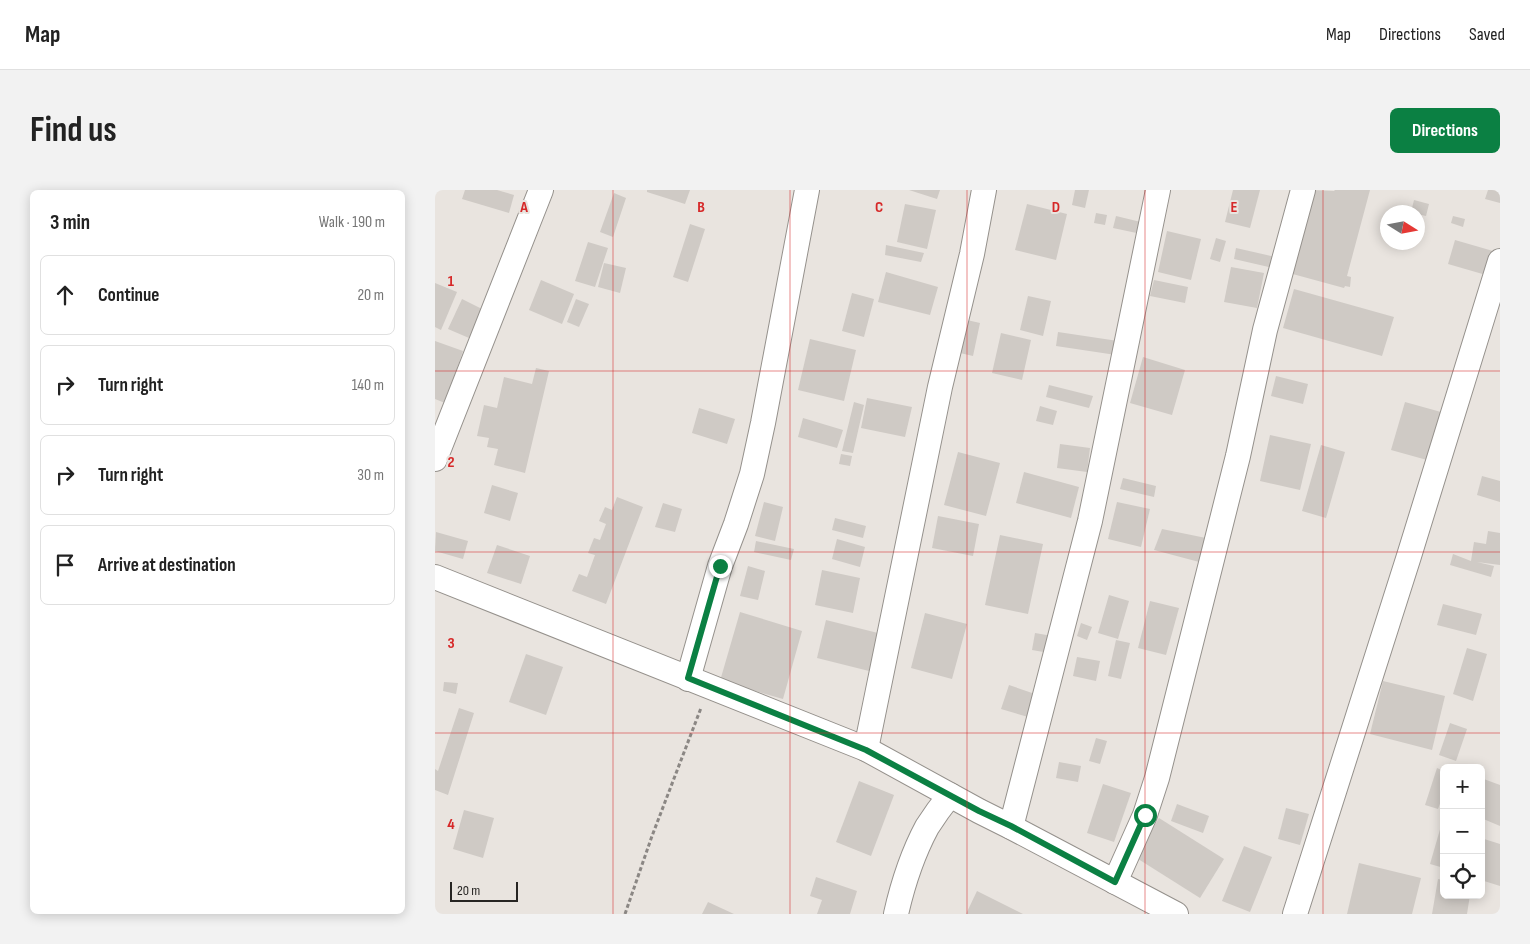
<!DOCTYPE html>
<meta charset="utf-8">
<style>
body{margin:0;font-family:"Sofia Sans Condensed",sans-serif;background:#f2f2f2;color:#222}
.controls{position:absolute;right:15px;bottom:15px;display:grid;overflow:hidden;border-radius:8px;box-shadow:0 2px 12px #0003}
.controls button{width:45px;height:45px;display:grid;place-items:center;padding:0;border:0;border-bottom:1px solid #e0e0e0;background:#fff;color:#222;font:25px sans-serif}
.compass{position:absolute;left:945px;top:15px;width:45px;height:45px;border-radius:50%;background:#fff;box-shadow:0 2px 12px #0003;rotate:101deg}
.scale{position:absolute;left:15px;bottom:12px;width:68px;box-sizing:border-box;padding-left:5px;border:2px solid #272523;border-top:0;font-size:14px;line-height:18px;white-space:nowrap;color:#272523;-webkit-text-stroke:4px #e9e4df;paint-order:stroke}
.stop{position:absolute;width:15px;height:15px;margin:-11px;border:4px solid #0b8043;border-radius:50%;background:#fff}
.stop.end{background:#0b8043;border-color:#fff;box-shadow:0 1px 5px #0008}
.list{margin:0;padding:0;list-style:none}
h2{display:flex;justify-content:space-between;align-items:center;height:65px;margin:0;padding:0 20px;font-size:21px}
h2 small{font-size:16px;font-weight:400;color:#767676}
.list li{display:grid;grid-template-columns:32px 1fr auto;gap:15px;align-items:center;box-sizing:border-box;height:80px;margin:0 10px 10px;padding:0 10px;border:1px solid #e0e0e0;border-radius:8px}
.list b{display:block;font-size:19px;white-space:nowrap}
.list em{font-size:16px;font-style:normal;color:#767676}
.icon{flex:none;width:28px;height:28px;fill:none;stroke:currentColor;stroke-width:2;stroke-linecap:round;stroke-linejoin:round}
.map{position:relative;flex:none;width:1065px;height:724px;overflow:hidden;border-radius:8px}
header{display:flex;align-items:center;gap:30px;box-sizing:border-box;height:70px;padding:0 25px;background:#fff;border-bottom:1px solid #e0e0e0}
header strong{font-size:24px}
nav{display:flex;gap:28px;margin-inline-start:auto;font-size:18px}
.intro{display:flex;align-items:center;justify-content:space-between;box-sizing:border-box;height:120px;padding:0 30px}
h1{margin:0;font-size:35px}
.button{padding:12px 22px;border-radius:8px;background:#0b8043;color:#fff;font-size:18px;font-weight:700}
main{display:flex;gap:30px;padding:0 30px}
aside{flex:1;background:#fff;border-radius:8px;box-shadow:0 2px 12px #0003}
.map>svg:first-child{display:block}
.building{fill:#cfcac5}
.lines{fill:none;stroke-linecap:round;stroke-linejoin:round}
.minor-casing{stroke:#95918c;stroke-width:26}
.path{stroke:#8b8784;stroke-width:3;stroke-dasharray:4 2.5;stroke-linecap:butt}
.minor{stroke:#fff;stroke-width:24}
.route{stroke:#0b8043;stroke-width:6}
.grid{fill:none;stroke:#d62828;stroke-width:1;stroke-opacity:0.55}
.grid-label{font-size:16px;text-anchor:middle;font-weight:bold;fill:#d62828;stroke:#e9e4df;stroke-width:4;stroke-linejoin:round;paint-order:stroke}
</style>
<header>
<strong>Map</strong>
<nav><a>Map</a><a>Directions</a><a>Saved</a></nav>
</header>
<div class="intro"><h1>Find us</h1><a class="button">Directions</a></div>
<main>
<aside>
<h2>3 min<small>Walk · 190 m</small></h2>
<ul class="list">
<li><svg class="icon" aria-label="ahead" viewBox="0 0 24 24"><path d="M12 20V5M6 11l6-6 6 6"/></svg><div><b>Continue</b></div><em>20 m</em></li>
<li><svg class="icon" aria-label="right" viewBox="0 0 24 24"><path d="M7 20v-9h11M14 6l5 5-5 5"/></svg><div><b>Turn right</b></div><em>140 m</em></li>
<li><svg class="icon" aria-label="right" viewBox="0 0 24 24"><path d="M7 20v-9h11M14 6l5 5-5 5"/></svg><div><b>Turn right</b></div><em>30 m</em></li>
<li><svg class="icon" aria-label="arrive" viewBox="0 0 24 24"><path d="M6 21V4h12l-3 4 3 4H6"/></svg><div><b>Arrive at destination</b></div></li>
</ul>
</aside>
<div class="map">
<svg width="1065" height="724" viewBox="0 0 1065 724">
<rect width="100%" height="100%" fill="#e9e4df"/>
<g class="building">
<path d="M30 0H62L79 5 74 23 27 9Z"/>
<path d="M212 0H255L250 14 212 2Z"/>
<path d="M474 0H505L502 9Z"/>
<path d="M640 0H654L650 18 637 15Z"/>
<path d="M798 0H825L815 38 790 32Z"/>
<path d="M877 0 899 1 900 0H935L912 86 916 87 915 97 910 96 909 98 854 83Z"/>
<path d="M1053 0H1065V13L1050 9Z"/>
<path d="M179 3 191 8 178 47 165 42Z"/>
<path d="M979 10 994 14 991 26 982 24V22H976Z"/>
<path d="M470 14 501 20 492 59 462 52Z"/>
<path d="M592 14 632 24 621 70 580 60Z"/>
<path d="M661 23 672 25 670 35 659 33Z"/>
<path d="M681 26 714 34 711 45 678 38Z"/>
<path d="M1018 26 1030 29 1028 37 1016 33Z"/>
<path d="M255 34 270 39 253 92 238 87Z"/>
<path d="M732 41 766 49 756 90 723 82Z"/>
<path d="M781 48 791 51 785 72 775 69Z"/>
<path d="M1020 50 1058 61 1051 85 1013 74Z"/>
<path d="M153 52 173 58 160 97 140 91Z"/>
<path d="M451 55 489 63 486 72 450 65Z"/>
<path d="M801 58 845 68 843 79 799 69Z"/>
<path d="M169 73 191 78 185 103 163 97Z"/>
<path d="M796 77 829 83 822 118 789 112Z"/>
<path d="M451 82 503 97 495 125 443 112Z"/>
<path d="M106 90 139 104 127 134 94 120Z"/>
<path d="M719 90 753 97 750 113 715 106Z"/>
<path d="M0 93 22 102 6 140 0 137Z"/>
<path d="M859 99 959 127 947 166 848 138Z"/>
<path d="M417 103 439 109 429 147 407 141Z"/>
<path d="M593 106 616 111 608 146 585 140Z"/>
<path d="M27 109 47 119 34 148 13 139Z"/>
<path d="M141 109 154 114 144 137 132 132Z"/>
<path d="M532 130 545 133 538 166 525 163Z"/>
<path d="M623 142 683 151 681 165 621 156Z"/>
<path d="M566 143 596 150 587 190 557 183Z"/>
<path d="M375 149 421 160 409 211 363 200Z"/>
<path d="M0 151 28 161 10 213 0 209Z"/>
<path d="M708 167 750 180 737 225 695 213Z"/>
<path d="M101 178 114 181 90 283 59 275 63 259 52 257 54 248 42 246 49 215 62 218 69 187 97 194Z"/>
<path d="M841 186 873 194 868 214 836 206Z"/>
<path d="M614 195 658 206 654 218 611 207Z"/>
<path d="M432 208 477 217 470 247 426 238Z"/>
<path d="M419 212 429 215 418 263 407 261Z"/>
<path d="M970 212 1006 222 992 270 956 260Z"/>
<path d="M605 216 622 221 618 235 601 231Z"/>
<path d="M264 218 300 229 292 254 257 243Z"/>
<path d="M368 228 408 240 402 258 363 247Z"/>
<path d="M835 245 876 254 865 300 825 291Z"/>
<path d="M625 254 655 258 652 282 622 278Z"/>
<path d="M886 255 910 262 891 328 867 321Z"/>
<path d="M523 262 565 273 551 326 509 315Z"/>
<path d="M406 264 417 266 415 276 404 274Z"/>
<path d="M589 282 644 297 636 328 581 313Z"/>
<path d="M1047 286 1065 291V312L1042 305Z"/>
<path d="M688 288 721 296 719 307 685 299Z"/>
<path d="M57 295 83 303 75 331 49 323Z"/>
<path d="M182 307 208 317 171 414 137 401 144 384 152 387 160 365 153 363 159 348 165 350 171 334 164 331 170 317 177 320Z"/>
<path d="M329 312 348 317 340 351 320 346Z"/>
<path d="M682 312 715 319 706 357 673 349Z"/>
<path d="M228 313 247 319 240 342 220 337Z"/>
<path d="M503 326 544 334 538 366 497 358Z"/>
<path d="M400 328 431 336 428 348 397 340Z"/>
<path d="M727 339 771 348 768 373 719 360Z"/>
<path d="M1053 341 1065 343V375L1042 372 1059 376 1056 387 1015 375 1018 364 1036 371 1039 352 1051 354Z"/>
<path d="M1 342 33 351 28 369 0 361Z"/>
<path d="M565 345 608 354 593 424 550 415Z"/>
<path d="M402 349 430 357 425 377 397 369Z"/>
<path d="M321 351 359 359 356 370 319 362Z"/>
<path d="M62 355 95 366 86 394 52 383Z"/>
<path d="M313 376 330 381 323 410 305 406Z"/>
<path d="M387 380 425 388 418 423 380 415Z"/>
<path d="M674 405 694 411 683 449 663 443Z"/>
<path d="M715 411 744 418 731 465 703 458Z"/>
<path d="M1008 414 1047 424 1041 445 1002 435Z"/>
<path d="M305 422 367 441 348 509 285 491Z"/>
<path d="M490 423 532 434 517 489 476 478Z"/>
<path d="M391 430 443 443 434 481 382 468Z"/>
<path d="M646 433 657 437 652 450 642 446Z"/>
<path d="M600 443 623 447 620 464 597 460Z"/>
<path d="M681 450 695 453 686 489 673 486Z"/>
<path d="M1032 458 1052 464 1038 511 1018 504Z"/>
<path d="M91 464 128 477 111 525 74 512Z"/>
<path d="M642 467 665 471 661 491 638 486Z"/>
<path d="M948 491 1010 506 997 560 935 544Z"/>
<path d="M9 492 23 493 21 504 8 501Z"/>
<path d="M574 495 600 504 593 527 566 519Z"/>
<path d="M24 518 39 523 13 605 0 600V579L3 581Z"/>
<path d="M1015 533 1032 539 1021 571 1004 565Z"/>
<path d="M661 548 672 551 665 574 654 571Z"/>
<path d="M624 572 646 576 643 592 621 588Z"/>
<path d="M1002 578 1009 581V603L1003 619 990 615Z"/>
<path d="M1046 588 1065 595V636L1046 628Z"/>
<path d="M424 591 459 605 436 666 401 652Z"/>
<path d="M668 594 696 603 679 652 652 643Z"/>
<path d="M742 614 774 626 768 643 736 631Z"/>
<path d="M851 618 874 624 865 655 843 649Z"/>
<path d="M29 620 59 628 48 668 18 659Z"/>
<path d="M724 628 789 669 765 708 700 667Z"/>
<path d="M1006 636 1009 637V678L995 674Z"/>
<path d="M1046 648 1065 654V696L1046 690Z"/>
<path d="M809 656 837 667 815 722 787 711Z"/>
<path d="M924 673 986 688 977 724H912Z"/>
<path d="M381 687 422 701 415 724H382L387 710 375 706Z"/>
<path d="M1003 689 1009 690V705H1035L1032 724H997Z"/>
<path d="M542 701 588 724H531Z"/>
<path d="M273 712 299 724H267Z"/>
</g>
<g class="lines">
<g class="minor-casing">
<g id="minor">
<path d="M0 269 106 0"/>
<path d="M0 387 431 559 544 621 576 637 741 724"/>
<path d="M253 489 285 376 301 334 317 284 328 233 372 0"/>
<path d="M431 559 505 197 537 64 549 0"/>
<path d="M576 637 655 331 723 0"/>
<path d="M680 692 710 625 722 588 803 266 830 140 868 0"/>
<path d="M461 724C468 693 477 665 492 637 499 626 507 615 515 605"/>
<path d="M860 724 974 366 1065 71"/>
</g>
</g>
<path class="path" d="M190 724 217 646 266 518"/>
<use href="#minor" class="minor"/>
</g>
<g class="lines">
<path class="route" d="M285 376 253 488 431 560 544 621 576 636 680 692 710 625"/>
</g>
<path class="grid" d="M178 0V724M355 0V724M532 0V724M710 0V724M888 0V724M0 181H1065M0 362H1065M0 543H1065"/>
<g class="grid-label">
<text x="89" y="22">A</text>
<text x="266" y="22">B</text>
<text x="444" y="22">C</text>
<text x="621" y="22">D</text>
<text x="799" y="22">E</text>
<text x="16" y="96">1</text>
<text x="16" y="277">2</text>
<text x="16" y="458">3</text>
<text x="16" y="639">4</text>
</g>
</svg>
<div class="controls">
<button>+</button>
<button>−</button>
<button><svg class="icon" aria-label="locate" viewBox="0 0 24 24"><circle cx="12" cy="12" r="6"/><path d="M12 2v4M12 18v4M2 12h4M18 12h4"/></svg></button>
</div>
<svg class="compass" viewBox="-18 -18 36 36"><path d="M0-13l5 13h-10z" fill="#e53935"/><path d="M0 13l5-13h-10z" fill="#767676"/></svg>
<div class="scale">20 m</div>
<div class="stop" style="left:710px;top:625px"></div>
<div class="stop end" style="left:285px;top:376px"></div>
</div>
</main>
